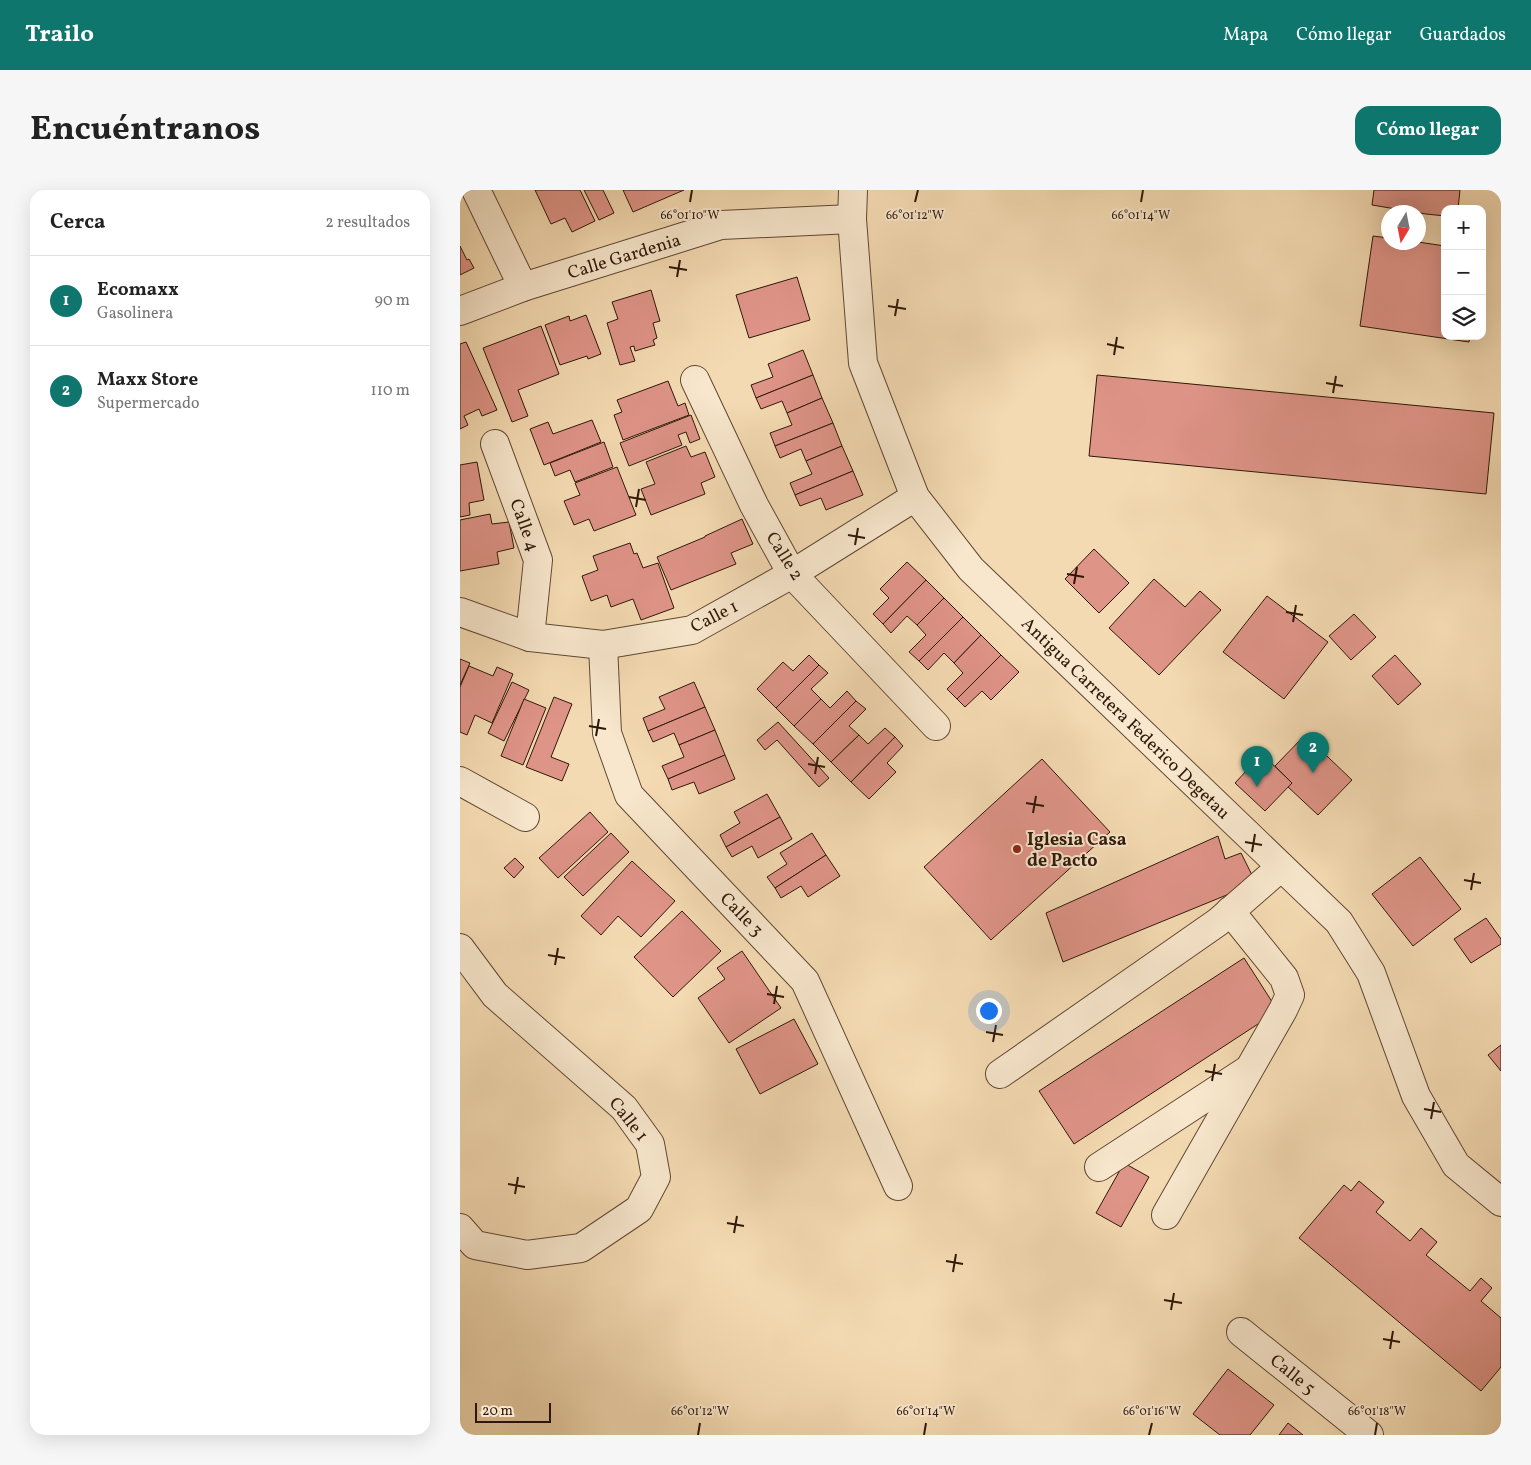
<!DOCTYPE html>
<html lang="es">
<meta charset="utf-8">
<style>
body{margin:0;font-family:Vollkorn,serif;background:#f6f6f6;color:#222}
.controls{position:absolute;right:15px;top:15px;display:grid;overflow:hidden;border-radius:10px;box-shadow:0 5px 20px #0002}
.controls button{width:45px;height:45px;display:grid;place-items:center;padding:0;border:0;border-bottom:1px solid #e0e0e0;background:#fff;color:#222;font:25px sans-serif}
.compass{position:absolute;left:921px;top:15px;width:45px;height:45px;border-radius:50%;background:#fff;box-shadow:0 5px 20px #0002;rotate:190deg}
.scale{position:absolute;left:15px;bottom:12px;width:76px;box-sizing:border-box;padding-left:5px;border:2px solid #2f1809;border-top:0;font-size:14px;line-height:18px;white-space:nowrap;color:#2f1809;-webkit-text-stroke:4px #f8e7cd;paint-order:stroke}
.you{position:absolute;left:528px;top:820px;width:18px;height:18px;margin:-12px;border:4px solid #fff;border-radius:50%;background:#1a73e8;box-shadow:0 0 0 8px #1a73e833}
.badge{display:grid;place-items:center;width:32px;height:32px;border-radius:50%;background:#0f766e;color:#fff;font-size:16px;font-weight:700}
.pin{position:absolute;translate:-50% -41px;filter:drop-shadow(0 1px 2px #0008)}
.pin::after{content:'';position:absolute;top:26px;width:18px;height:15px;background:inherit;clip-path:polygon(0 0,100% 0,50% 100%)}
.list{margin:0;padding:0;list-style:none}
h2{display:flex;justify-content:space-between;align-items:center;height:65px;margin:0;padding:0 20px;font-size:21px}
h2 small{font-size:16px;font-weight:400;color:#767676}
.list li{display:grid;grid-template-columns:32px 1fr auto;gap:15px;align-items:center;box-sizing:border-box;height:90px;padding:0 20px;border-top:1px solid #e0e0e0}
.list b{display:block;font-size:19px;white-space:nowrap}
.list p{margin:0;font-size:16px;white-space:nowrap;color:#767676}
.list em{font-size:16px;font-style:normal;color:#767676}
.icon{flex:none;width:28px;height:28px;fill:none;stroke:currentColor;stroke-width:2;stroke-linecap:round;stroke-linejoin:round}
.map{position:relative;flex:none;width:1041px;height:1245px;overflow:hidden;border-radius:15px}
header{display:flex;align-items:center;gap:30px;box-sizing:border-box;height:70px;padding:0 25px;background:#0f766e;color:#fff}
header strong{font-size:24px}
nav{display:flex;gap:28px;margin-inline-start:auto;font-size:18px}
.intro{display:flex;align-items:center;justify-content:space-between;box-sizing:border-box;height:120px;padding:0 30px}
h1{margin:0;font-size:35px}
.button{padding:12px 22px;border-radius:15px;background:#0f766e;color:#fff;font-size:18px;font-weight:700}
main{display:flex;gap:30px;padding:0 30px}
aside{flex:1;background:#fff;border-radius:15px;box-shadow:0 5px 20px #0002}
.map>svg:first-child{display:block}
.building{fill:#df9488;stroke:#2f1809}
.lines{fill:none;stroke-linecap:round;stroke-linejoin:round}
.minor-casing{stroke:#604833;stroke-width:30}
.minor{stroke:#f8e7cd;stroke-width:28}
.ticks{fill:none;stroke:#2f1809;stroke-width:2}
.poi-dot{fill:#8f2418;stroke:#f8e7cd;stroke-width:2}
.labels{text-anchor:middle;stroke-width:4;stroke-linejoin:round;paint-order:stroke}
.street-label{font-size:18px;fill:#2f1809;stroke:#f8e7cd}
.poi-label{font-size:18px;font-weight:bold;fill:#2f1809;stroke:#f8e7cd;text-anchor:start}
.ticks-label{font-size:12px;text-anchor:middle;fill:#2f1809;stroke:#f8e7cd;stroke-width:4;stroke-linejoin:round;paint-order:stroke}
</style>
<header>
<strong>Trailo</strong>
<nav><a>Mapa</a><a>Cómo llegar</a><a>Guardados</a></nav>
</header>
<div class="intro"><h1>Encuéntranos</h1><a class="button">Cómo llegar</a></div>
<main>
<aside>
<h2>Cerca<small>2 resultados</small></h2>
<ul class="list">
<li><span class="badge">1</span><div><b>Ecomaxx</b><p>Gasolinera</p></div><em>90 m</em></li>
<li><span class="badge">2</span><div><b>Maxx Store</b><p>Supermercado</p></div><em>110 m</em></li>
</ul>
</aside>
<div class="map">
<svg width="1041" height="1245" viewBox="0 0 1041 1245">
<rect width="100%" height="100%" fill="#f4dab2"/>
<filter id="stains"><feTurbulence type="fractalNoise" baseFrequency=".004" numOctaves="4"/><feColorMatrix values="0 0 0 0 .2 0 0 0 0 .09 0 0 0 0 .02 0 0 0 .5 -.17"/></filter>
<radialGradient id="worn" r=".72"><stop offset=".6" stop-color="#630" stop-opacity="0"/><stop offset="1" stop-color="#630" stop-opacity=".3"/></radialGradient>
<g class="building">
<path d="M75 0H120L135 31 112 42 105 28 91 34Z"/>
<path d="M124 0H143L154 23 139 30Z"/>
<path d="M163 0H224L173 22Z"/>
<path d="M914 0H1000L998 19H985V26L966 24 912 15Z"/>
<path d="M913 46 928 48V52H958L985 56V146H1010L1009 152 900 136Z"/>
<path d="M0 56 7 70 9 69 14 78 0 85Z"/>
<path d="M337 87 350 130 289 148 276 105Z"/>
<path d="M191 100 200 131 193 133 197 148 193 150 195 155 175 161 174 156 170 157 175 171 160 175 147 133 158 129 152 112Z"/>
<path d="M126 125 141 164 128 169 127 166 100 175 85 135 109 126 110 131Z"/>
<path d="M81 136 99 184 58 200 68 226 52 232 23 158Z"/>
<path d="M6 152 37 220 22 226 19 219 4 226 8 235 0 239V154Z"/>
<path d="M343 160 353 185 296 208 291 195 313 187 308 174Z"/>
<path d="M353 185 362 208 327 223 322 211 301 219 296 208Z"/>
<path d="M637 185 1034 223 1026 304 629 266Z"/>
<path d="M208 191 218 216 225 213 229 225 163 250 154 225 162 222 157 210Z"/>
<path d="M362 208 373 233 315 256 310 243 332 235 327 223Z"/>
<path d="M231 225 240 249 230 253 226 242 218 245 222 255 169 276 160 253Z"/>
<path d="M132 230 141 252 84 275 70 239 88 232 93 244Z"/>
<path d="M373 233 382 256 346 271 341 259 320 268 315 256Z"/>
<path d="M144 252 153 277 115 292 110 280 95 286 90 273Z"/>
<path d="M226 256 231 267 245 262 255 287 241 293 245 304 191 325 181 299 195 294 186 272Z"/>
<path d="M382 256 393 281 335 305 330 293 352 284 346 271Z"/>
<path d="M17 272 24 310 9 313 10 325 0 327V275Z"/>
<path d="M157 277 176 325 134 341 129 329 114 335 104 311 120 305 115 293Z"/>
<path d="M393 281 403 305 366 320 361 308 340 316 335 305Z"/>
<path d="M30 324 32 334 49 332 54 358 37 362 39 374 0 381V330Z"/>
<path d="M282 329 293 354 271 363 276 374 211 400 197 367 245 347V346Z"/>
<path d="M170 353 174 364 177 363 183 378 198 373 214 418 181 430 173 409 151 417 147 405 131 411 122 386 138 380 133 366Z"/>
<path d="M634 359 669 393 639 423 605 389Z"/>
<path d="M447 372 466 390 423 434 413 424 429 408 420 399Z"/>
<path d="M694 389 725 417 740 401 761 420 699 485 649 438Z"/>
<path d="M466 390 484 408 457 435 447 426 431 443 423 434Z"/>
<path d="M807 406 868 452 824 509 763 462Z"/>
<path d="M484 408 503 427 459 471 449 462 466 445 457 435Z"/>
<path d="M894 424 916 447 891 470 869 446Z"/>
<path d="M503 427 521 445 494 473 484 463 468 480 459 471Z"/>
<path d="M521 445 541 465 497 509 487 499 503 483 494 473Z"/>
<path d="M349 465 359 475 316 518 297 499 323 472 333 481Z"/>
<path d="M541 465 559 482 531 510 522 501 505 517 497 509Z"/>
<path d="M935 465 961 494 938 515 912 486Z"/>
<path d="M0 469 10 473 0 495Z"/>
<path d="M359 475 368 483 351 499 361 509 334 536 316 518Z"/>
<path d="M9 476 33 486 37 477 53 484 32 533 15 525 7 545 0 542V497Z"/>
<path d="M52 492 69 500 44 551 28 543Z"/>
<path d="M234 492 245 517 188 541 183 528 205 519 199 507Z"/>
<path d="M387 501 396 511 353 554 334 536 361 509 370 518Z"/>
<path d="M94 507 112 514 91 567 109 574 102 591 66 577Z"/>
<path d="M64 509 86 518 63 575 41 566Z"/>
<path d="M396 511 406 519 389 536 399 545 371 572 353 554Z"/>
<path d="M245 517 255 540 219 555 214 543 193 552 188 541Z"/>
<path d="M318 532 369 588 359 597 317 550 305 560 297 550Z"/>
<path d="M425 538 435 547 391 592 371 572 399 545 408 554Z"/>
<path d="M255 540 265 565 208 589 202 576 224 567 219 555Z"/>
<path d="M845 545 892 590 858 625 828 597 832 593 815 576Z"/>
<path d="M435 547 443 556 427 573 436 582 409 609 391 592Z"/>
<path d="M802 564 832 593 805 621 775 593Z"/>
<path d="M265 565 275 589 239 604 234 592 212 600 208 589Z"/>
<path d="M582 569 650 642 531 750 464 677Z"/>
<path d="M307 604 320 627 266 657 260 645 280 633 274 622Z"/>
<path d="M130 622 148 642 98 688 79 668Z"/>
<path d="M320 627 332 649 298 668 292 656 272 667 266 657Z"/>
<path d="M151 643 169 662 123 706 104 687Z"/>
<path d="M352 643 366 665 315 698 307 687 327 674 320 663Z"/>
<path d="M758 646 765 669 781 663 796 693 603 772 586 723Z"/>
<path d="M366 665 380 686 348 707 341 696 321 708 315 698Z"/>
<path d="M960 667 1001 719 953 756 912 704Z"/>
<path d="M55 668 64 677 54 688 44 678Z"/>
<path d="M172 671 215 711 181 747 158 726 141 745 121 726Z"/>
<path d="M222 721 261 761 213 807 174 767Z"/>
<path d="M1026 728 1041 749V754L1011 773 994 749Z"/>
<path d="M282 761 321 818 269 853 238 808 265 789 257 778Z"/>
<path d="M784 768 818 821 614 954 579 901Z"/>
<path d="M334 829 358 874 300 904 276 859Z"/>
<path d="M1041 855V881L1028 865Z"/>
<path d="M664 973 689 987 661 1037 636 1023Z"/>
<path d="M899 991 924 1012 916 1022 950 1051 961 1038 977 1052 966 1065 1010 1101 1021 1088 1032 1098 1021 1111 1041 1128V1177L1021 1201 839 1048 884 995 891 1001Z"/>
<path d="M768 1179 814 1215 790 1245H760L733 1224Z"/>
<path d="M828 1233 843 1245H819Z"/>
</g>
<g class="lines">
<g class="minor-casing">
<g id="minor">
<path d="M16 0 63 97"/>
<path d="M393 0 392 29 403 173 455 307 511 379 879 732 911 783 956 906 996 975 1041 1012"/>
<path d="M0 121 63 97 261 35 392 29"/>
<path d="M235 190 294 315 332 384 476 536"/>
<path d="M35 254 78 370 70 447"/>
<path d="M0 422 70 447 143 455 232 440 332 384 455 307"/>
<path d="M143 455 147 543 169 605 345 791 438 996"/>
<path d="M0 591 65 627"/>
<path d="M0 758 35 805 164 918 190 954 196 987 179 1019 121 1058 67 1065 15 1055 0 1038"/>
<path d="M540 884 758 732 821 677"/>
<path d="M639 977 786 881"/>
<path d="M706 1025 823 820 830 805 824 788 770 721"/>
<path d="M781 1142 909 1245"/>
</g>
</g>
<use href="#minor" class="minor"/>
</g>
<path class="ticks" d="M230 12 232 0M455 12 458 0M681 12 683 0M209 77 227 80M217 87 220 70M428 116 446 119M435 126 438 109M647 154 664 158M654 165 657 147M866 193 883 196M873 203 876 186M169 307 186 310M176 317 179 299M388 345 405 348M395 355 398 338M607 384 624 387M614 394 617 377M826 422 843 425M833 432 836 415M129 536 146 539M136 546 139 529M348 574 365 577M355 584 358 567M566 613 584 616M573 623 576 606M785 652 802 655M792 662 795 644M1004 690 1021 693M1011 700 1014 683M88 765 105 768M95 775 98 758M307 804 324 807M314 814 317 796M526 842 543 845M533 852 536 835M745 881 762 884M752 891 755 874M964 919 981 922M971 929 974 912M48 994 65 997M55 1004 58 987M267 1033 284 1036M274 1043 277 1026M486 1071 503 1074M493 1082 496 1064M704 1110 722 1113M711 1120 714 1103M923 1149 940 1152M930 1159 933 1141M238 1245 240 1233M464 1245 466 1233M689 1245 692 1233M915 1245 917 1233"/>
<circle class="poi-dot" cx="557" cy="659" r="5"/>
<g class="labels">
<g class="street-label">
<text transform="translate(164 66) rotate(-17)" y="6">Calle Gardenia</text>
<text transform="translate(65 335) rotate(70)" y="6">Calle 4</text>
<text transform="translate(325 366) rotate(58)" y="6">Calle 2</text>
<text transform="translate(254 426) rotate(-27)" y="6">Calle 1</text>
<text transform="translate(666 528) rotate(44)" y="6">Antigua Carretera Federico Degetau</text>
<text transform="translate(282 724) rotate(46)" y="6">Calle 3</text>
<text transform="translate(169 929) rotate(51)" y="6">Calle 1</text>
<text transform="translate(833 1184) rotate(39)" y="6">Calle 5</text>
</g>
<g class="poi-label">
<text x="567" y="655">Iglesia Casa<tspan x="567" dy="21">de Pacto</tspan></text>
</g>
</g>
<g class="ticks-label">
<text x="230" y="29">66°01'10"W</text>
<text x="455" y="29">66°01'12"W</text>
<text x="681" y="29">66°01'14"W</text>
<text x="240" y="1225">66°01'12"W</text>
<text x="466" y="1225">66°01'14"W</text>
<text x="692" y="1225">66°01'16"W</text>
<text x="917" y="1225">66°01'18"W</text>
</g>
<rect width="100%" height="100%" filter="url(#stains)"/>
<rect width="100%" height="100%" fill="url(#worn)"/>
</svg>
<div class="controls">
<button>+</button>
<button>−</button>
<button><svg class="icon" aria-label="layers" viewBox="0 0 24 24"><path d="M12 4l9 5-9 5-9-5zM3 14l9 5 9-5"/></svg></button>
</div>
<svg class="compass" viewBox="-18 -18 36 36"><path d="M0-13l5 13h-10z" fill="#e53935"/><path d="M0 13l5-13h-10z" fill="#767676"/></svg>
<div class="scale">20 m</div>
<div class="you"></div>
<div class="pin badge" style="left:797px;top:597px">1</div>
<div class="pin badge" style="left:853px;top:583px">2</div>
</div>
</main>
